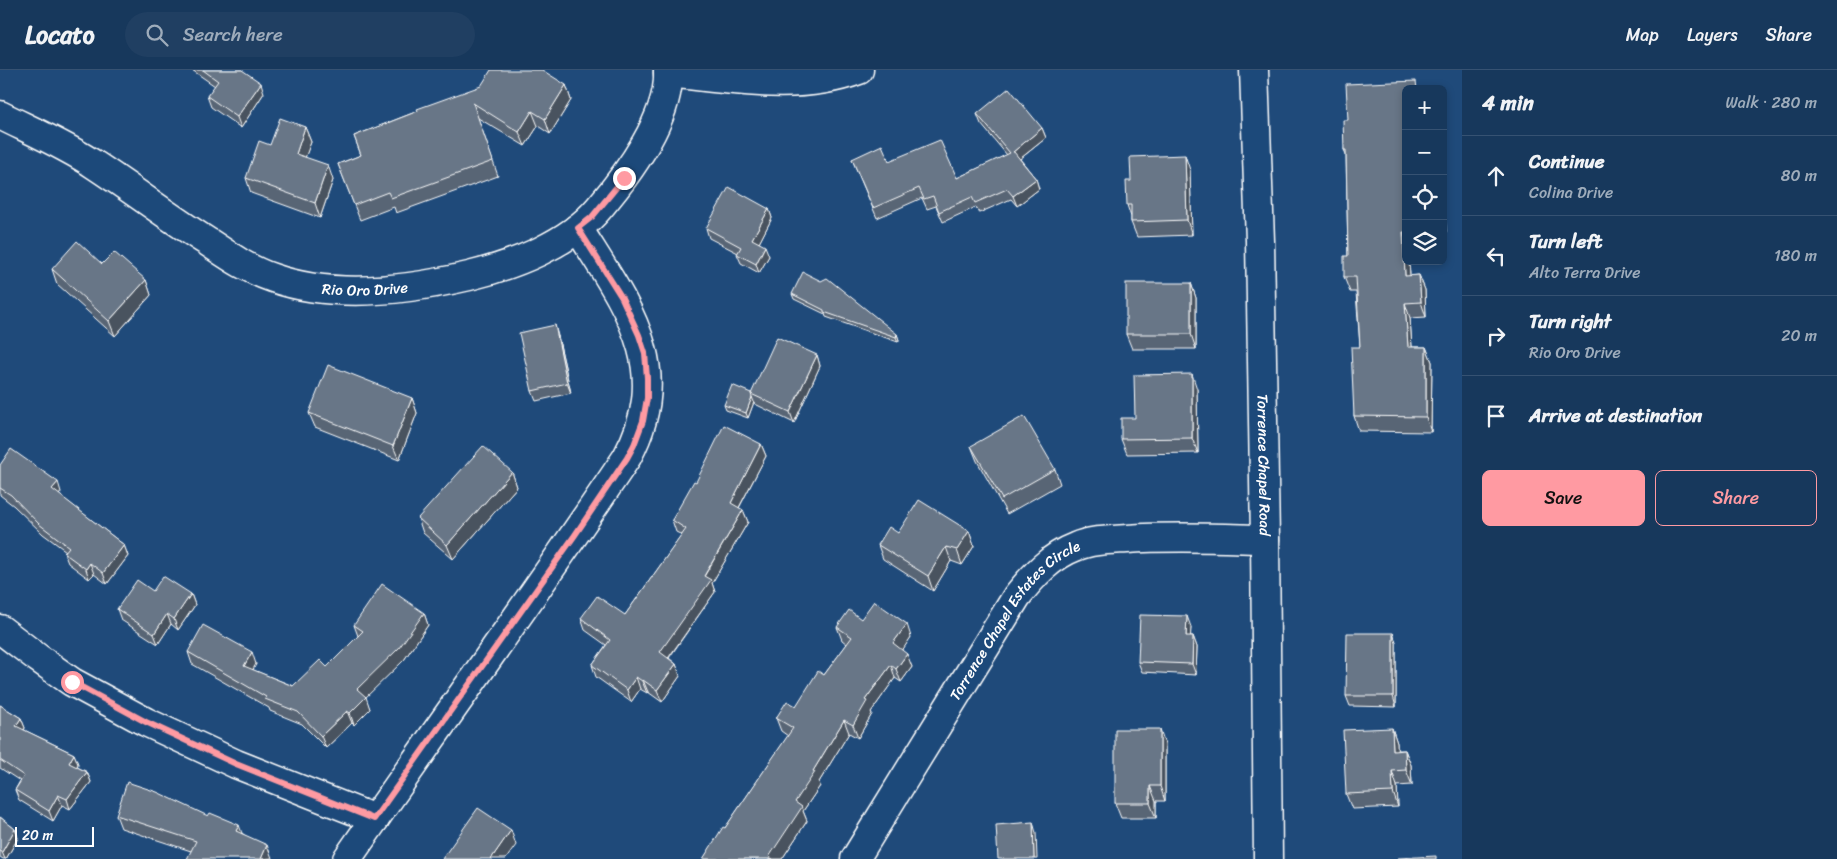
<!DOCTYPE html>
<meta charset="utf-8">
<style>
body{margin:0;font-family:Sriracha,sans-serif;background:#203f62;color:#f1f3f6}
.controls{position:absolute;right:15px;top:15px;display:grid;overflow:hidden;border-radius:8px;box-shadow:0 2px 8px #0003}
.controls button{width:45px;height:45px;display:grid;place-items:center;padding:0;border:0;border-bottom:1px solid #365272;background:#17385c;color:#f1f3f6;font:25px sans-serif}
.scale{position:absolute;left:15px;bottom:12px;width:79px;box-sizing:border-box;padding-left:5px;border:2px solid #fff;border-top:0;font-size:14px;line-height:18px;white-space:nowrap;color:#fff;-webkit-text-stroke:4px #1f4a7a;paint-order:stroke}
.stop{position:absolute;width:15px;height:15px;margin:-11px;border:4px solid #ff9aa2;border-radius:50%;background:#fff}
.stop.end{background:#ff9aa2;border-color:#fff;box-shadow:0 1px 5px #0008}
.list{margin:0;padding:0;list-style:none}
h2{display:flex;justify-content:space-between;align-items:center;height:65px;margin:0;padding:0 20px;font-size:21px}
h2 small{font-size:16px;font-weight:400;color:#9eacbb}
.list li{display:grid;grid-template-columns:32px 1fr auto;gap:15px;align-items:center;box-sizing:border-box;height:80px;padding:0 20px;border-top:1px solid #365272}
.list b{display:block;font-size:19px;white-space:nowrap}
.list p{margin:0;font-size:16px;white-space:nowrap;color:#9eacbb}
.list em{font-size:16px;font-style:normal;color:#9eacbb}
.actions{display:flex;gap:10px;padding:15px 20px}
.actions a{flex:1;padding:11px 0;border:1px solid #ff9aa2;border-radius:8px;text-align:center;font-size:18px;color:#ff9aa2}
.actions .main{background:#ff9aa2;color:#111}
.icon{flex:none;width:28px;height:28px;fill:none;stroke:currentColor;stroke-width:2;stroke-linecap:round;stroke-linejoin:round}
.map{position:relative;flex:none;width:1462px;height:789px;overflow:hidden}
header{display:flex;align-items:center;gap:30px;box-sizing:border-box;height:70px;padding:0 25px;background:#17385c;border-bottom:1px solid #365272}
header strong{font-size:24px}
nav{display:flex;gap:28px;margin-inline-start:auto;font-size:18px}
.search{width:350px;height:45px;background:#203f62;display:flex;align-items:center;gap:12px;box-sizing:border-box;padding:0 18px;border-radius:28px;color:#9eacbb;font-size:19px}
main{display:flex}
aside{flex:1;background:#17385c}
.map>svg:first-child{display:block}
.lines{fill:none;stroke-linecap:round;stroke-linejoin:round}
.minor-casing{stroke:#fff;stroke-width:31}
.minor{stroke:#1f4a7a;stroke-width:28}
.wall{fill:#596574;stroke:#fff}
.shaded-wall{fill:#48535e;stroke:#fff}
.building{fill:#677687;stroke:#fff}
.route{stroke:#ff9aa2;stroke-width:6}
.labels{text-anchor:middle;stroke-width:4.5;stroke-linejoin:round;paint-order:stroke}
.street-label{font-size:15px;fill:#fff;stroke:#1f4a7a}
</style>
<header>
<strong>Locato</strong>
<div class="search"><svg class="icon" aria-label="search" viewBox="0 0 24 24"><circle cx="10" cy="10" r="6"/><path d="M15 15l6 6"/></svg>Search here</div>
<nav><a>Map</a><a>Layers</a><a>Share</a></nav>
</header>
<main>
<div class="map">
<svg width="1462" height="789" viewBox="0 0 1462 789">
<rect width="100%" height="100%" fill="#1f4a7a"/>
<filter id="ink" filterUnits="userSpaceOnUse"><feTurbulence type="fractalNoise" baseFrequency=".02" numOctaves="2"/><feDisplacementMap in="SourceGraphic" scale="10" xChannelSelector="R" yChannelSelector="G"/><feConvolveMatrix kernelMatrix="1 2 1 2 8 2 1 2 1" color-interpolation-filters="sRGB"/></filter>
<g filter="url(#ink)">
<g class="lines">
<g class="minor-casing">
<g id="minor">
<path id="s1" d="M1254 0 1260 171 1265 469 1268 789"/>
<path d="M668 3C731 9 799 23 859 0"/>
<path id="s2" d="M0 45C32 61 65 75 95 95 133 120 170 148 208 172 229 186 249 200 273 208 333 229 409 220 469 206 514 195 569 174 599 138 628 104 671 46 668 0"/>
<path d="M0 559 38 588 72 612 146 652 236 694 375 749"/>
<path d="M347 789C440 655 536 523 627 387 676 297 625 234 578 158"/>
<path id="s3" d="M855 789 1017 526C1033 506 1051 486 1075 477 1091 470 1110 470 1127 469 1173 466 1219 468 1265 469"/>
</g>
</g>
<use href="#minor" class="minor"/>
</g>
<g class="wall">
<path d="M192 0H242L264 23 241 58 211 37 207 26 215 16Z"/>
<path d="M566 15 571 30 550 64 538 56 525 76 478 48 498 106 396 143 394 137 360 150 338 94 361 85 354 66 418 41Z"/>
<path d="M1406 19V191H1409L1410 206 1419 205 1425 220 1426 247 1410 248 1412 277H1426L1432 292 1431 362 1359 361 1354 346 1360 277 1356 222H1350L1344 207 1348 186 1346 84 1344 80 1348 50Z"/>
<path d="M977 44 1042 58 1046 68 1020 89 1036 109 1039 119 1017 136 1011 129 979 143 976 137 943 152 936 136 927 139 922 128 877 148 852 89 889 91 957 108 1007 85 981 54Z"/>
<path d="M305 57 311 72 305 87 333 110 320 148 251 123 246 108 270 75Z"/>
<path d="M1190 100 1192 165 1137 167 1131 152V147L1127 135Z"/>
<path d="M1443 137 1445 142 1446 162 1443 163Z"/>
<path d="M769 139 772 148 759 173 769 186 759 203 741 193 737 184 738 183 709 168 706 158Z"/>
<path d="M102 194 146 210 151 225 115 266 57 214 52 199Z"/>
<path d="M1191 213 1196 228V279H1132L1126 264Z"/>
<path d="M792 224 897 264 899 270 898 272 826 247 825 244 794 229Z"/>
<path d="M558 266 571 323 536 331 532 321Z"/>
<path d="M817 285 820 296 794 353 755 334 754 332 748 348 726 340 724 335 751 323Z"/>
<path d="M1197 319 1198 383 1127 384 1121 369 1135 348Z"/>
<path d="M412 328 417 343 399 390 315 357 309 343Z"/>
<path d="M761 374 766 386 739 438 743 440 748 452 712 513 715 522 669 588 676 594 680 606 662 632 648 622 647 623 640 619 631 632 596 607 592 595 606 575 585 560 581 548 625 545 682 465 676 462 672 450 696 412Z"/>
<path d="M971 376 1055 399 1060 414 1007 444 977 391Z"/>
<path d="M0 395 61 422 59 425 124 475 128 486 107 514 94 504 89 509 68 493 64 483 66 481 43 464 14 436 0 425Z"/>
<path d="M512 402 517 417 453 489 423 463 418 448Z"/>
<path d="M969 461 974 476 962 495 951 491 933 521 883 489 878 475 898 463Z"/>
<path d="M153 521 191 524 195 535 178 560 171 554 158 574 121 550 117 539Z"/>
<path d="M424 543 428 555 404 590 365 627 370 639 354 655 352 653 326 678 302 654 270 641 269 638 192 594 188 582 256 594 253 600 293 616 327 597 358 566 354 555Z"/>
<path d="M861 549 911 567 902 580 912 597 901 612 895 608 871 642 872 644 858 668 849 663 819 712 820 716 803 741 807 751 782 789H703L725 758 788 666 781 661 776 648 796 636 824 605 847 574 842 570 837 557Z"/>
<path d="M1191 557 1190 566H1193L1197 577 1196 605 1142 602 1138 592Z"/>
<path d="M1393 563 1396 573V637L1350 636 1346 626Z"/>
<path d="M0 635 21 648 25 658 24 660 74 684 78 694 77 697 87 702 91 712 70 739 62 735 53 751 19 730 15 720 20 711 0 698Z"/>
<path d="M1392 658 1397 673V680H1405L1411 695 1412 715 1397 716 1398 737 1352 739 1346 724Z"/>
<path d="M1165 674V731H1156V748H1121L1115 733Z"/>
<path d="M116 745 242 763 272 788 191 781 121 758Z"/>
<path d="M0 747 15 759 18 768 6 789H3L0 787Z"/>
</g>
<g class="shaded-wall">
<path d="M261 13 264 23 241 58 237 47Z"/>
<path d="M566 15 571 30 550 64 545 49Z"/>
<path d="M532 41 538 56 525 76 519 62Z"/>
<path d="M305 57 311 72 301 99 296 84Z"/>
<path d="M1042 58 1046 68 1016 92 1013 82Z"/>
<path d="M1185 85 1190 100 1192 165 1187 150Z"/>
<path d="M328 95 333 110 320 148 315 133Z"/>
<path d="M1036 109 1039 119 1017 136 1013 126Z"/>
<path d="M1443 137 1445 142 1446 162 1443 155Z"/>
<path d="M769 139 772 148 756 179 752 169Z"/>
<path d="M1403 162 1406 169V191H1409L1411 221 1405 206Z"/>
<path d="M765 176 769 186 759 203 756 194Z"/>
<path d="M1419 205 1425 220 1426 247 1421 232Z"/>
<path d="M146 210 151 225 115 266 109 251Z"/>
<path d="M1191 213 1196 228V279L1191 264Z"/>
<path d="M1405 233 1410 248 1413 292 1408 277Z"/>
<path d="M555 255 558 266 571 323 567 313Z"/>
<path d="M897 264 899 270 898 272 896 267Z"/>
<path d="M1426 277 1432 292 1431 362 1426 347Z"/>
<path d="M817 285 820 296 794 353 790 342Z"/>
<path d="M1192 304 1197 319 1198 383 1192 368Z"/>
<path d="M752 327 754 332 748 348 746 343Z"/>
<path d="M412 328 417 343 399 390 393 376Z"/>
<path d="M761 374 766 386 735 445 731 433Z"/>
<path d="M512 402 517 417 453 489 447 475Z"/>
<path d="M58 412 61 422 56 430 52 419Z"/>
<path d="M743 440 748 452 712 513 715 522 664 594 660 582Z"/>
<path d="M969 461 974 476 962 495 957 480Z"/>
<path d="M124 475 128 486 107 514 103 503Z"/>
<path d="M946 477 951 491 933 521 928 506Z"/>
<path d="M90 493 94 504 89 509 86 499Z"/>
<path d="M191 524 195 535 178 560 174 549Z"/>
<path d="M424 543 428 555 404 590 362 631 357 619Z"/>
<path d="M167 544 171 554 158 574 154 564Z"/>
<path d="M1187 546 1191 557 1190 577 1186 566Z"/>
<path d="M907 554 911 567 898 587 893 573Z"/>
<path d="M1393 563 1396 573V637L1393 626Z"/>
<path d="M1193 566 1197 577 1196 605 1192 594Z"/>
<path d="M252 582 256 594 248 608 244 596Z"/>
<path d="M907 584 912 597 901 612 896 599Z"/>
<path d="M676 594 680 606 662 632 657 620Z"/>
<path d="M891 595 895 608 871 642 872 644 858 668 853 655 865 630Z"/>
<path d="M636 607 640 619 631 632 627 620Z"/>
<path d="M643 610 648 622 647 623 642 611Z"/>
<path d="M366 627 370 639 354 655 350 643Z"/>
<path d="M347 641 352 653 326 678 321 666Z"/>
<path d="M21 648 25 658 20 666 16 656Z"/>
<path d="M844 650 849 663 819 712 820 716 803 741 807 751 782 789H770L769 787 795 732 813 701Z"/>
<path d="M1392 658 1397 673 1398 695 1393 681Z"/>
<path d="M1160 659 1165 674V731L1160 716Z"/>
<path d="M1405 680 1411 695 1412 715 1406 700Z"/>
<path d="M74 684 78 694 73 704 69 693Z"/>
<path d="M1392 701 1397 716 1398 737 1393 722Z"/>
<path d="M87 702 91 712 70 739 67 729Z"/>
<path d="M1150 716 1156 731V748L1150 733Z"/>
<path d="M58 725 62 735 53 751 49 741Z"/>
<path d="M1033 752 1036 763 1037 789H1034Z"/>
<path d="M239 755 244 769 236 761Z"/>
<path d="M15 759 18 768 6 789H5L2 782Z"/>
<path d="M511 760 516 775 506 789H491Z"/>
<path d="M267 775 272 788 261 789Z"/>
</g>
<g class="building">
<path d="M203 0H242L261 13 237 47 207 26 218 11Z"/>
<path d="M491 0H542L566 15 545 49 532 41 519 62 473 33 493 91 391 128 388 122 354 135 338 94 361 85 354 66 418 41 417 39 481 16Z"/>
<path d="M1416 11 1417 19H1406V162H1403L1405 206 1419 205 1421 232 1405 233 1408 277H1426V347L1354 346 1351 277H1360L1356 207H1344V186H1348L1346 80H1344L1343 50H1348L1346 14Z"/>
<path d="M1009 18 1042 58 1013 82H1014L1036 109 1013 126 1007 119 975 133 972 127 939 142 933 126 924 129 919 118 873 138 852 89 882 75 889 91 940 70 957 108 1010 83 977 44Z"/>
<path d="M280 48 305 57 296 84 328 95 315 133 246 108 259 71 270 75Z"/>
<path d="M1185 85 1187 150 1131 152V135H1127L1126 111H1131L1130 87Z"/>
<path d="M729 117 769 139 752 169 765 176 756 194 737 184 741 177 706 158Z"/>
<path d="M77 171 102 194 114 182 146 210 109 251 52 199Z"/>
<path d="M803 202 821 211 827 208 897 264 896 267 824 242V240L792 224Z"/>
<rect x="1126" y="213" width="65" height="51"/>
<path d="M555 255 567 313 532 321 519 263Z"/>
<path d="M777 267 817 285 790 342 751 324Z"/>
<path d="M328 295 412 328 393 376 309 343Z"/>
<path d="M1192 304V368L1121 369V348H1135L1134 305Z"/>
<path d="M732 315 751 323V324L752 327 746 343 724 335Z"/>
<path d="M1024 346 1055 399 1002 429 971 376Z"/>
<path d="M724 355 761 374 731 433 743 440 704 506 711 510 660 582 676 594 657 620 643 610 642 611 636 607 627 620 592 595 610 570 581 548 597 526 625 545 686 459 672 450 694 411 696 412Z"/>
<path d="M483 376 512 402 447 475 418 448Z"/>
<path d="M11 379 58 412 52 419 124 475 103 503 90 493 86 499 64 483 69 477 39 454 11 425 0 418V395Z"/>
<path d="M919 430 969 461 957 480 946 477 928 506 878 475 889 457 898 463Z"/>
<path d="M163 506 191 524 174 549 167 544 154 564 117 539 137 510 153 521Z"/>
<path d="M382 514 424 543 399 578 357 619 366 627 350 643 347 641 321 666 298 642 265 629 266 627 188 582 203 555 252 582 244 596 293 616 320 590 327 597 363 561 354 555Z"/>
<path d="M874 531 907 554 893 573 907 584 896 599 891 595 865 630 867 631 853 655 844 650 813 701 815 702 795 732 802 737 769 787 773 789H703L723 757 725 758 793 658 776 648 787 631 796 636 818 601 824 605 852 567 837 557 849 540 861 549Z"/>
<path d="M1140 545 1187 546 1186 566H1193L1192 594 1138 592Z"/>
<path d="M1347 563H1393V626H1346Z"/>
<path d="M0 635 21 648 16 656 74 684 69 693 87 702 67 729 58 725 49 741 15 720 24 706 0 690Z"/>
<path d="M1392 658 1393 681 1405 680 1406 700 1392 701 1393 722 1346 724 1343 660Z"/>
<path d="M1115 659H1160V716H1150V733H1115Z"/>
<path d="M127 712 157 722 208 746 210 743 239 755 236 761 267 775 261 789H187L196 771 116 745Z"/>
<path d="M478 738 511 760 491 789H442Z"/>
<path d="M0 747 15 759 2 782 0 781Z"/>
<path d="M1033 752 1034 789H998L996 755Z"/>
<path d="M1436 786V789H1398V788Z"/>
</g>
</g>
<g class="lines" filter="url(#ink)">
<path class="route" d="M72 612 146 652 236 694 374 749 575 465 627 388 634 375 643 351 647 328V308L645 283 639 265 622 228 578 158 592 147 624 108"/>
</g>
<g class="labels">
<g class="street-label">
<text dy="5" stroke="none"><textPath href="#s2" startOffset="412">Rio Oro Drive</textPath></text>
<text dy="5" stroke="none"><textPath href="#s1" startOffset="395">Torrence Chapel Road</textPath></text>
<text dy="5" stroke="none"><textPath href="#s3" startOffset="289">Torrence Chapel Estates Circle</textPath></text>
</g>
</g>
</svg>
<div class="controls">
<button>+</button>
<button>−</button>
<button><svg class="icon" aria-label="locate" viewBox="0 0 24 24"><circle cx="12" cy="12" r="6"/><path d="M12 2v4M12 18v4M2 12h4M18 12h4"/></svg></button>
<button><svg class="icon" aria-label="layers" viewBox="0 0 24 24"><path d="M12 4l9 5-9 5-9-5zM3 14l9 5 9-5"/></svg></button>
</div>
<div class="scale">20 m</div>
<div class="stop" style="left:72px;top:612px"></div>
<div class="stop end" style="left:624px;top:108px"></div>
</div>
<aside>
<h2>4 min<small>Walk · 280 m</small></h2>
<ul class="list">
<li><svg class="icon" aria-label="ahead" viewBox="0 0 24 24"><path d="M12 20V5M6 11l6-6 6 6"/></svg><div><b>Continue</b><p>Colina Drive</p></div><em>80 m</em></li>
<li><svg class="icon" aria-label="left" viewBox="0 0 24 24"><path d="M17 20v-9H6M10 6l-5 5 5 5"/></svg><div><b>Turn left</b><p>Alto Terra Drive</p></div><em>180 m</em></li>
<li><svg class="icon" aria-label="right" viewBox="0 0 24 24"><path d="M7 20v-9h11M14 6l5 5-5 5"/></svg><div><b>Turn right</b><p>Rio Oro Drive</p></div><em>20 m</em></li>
<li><svg class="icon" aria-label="arrive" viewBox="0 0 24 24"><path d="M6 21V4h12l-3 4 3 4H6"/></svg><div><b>Arrive at destination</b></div></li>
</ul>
<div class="actions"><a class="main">Save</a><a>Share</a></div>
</aside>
</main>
